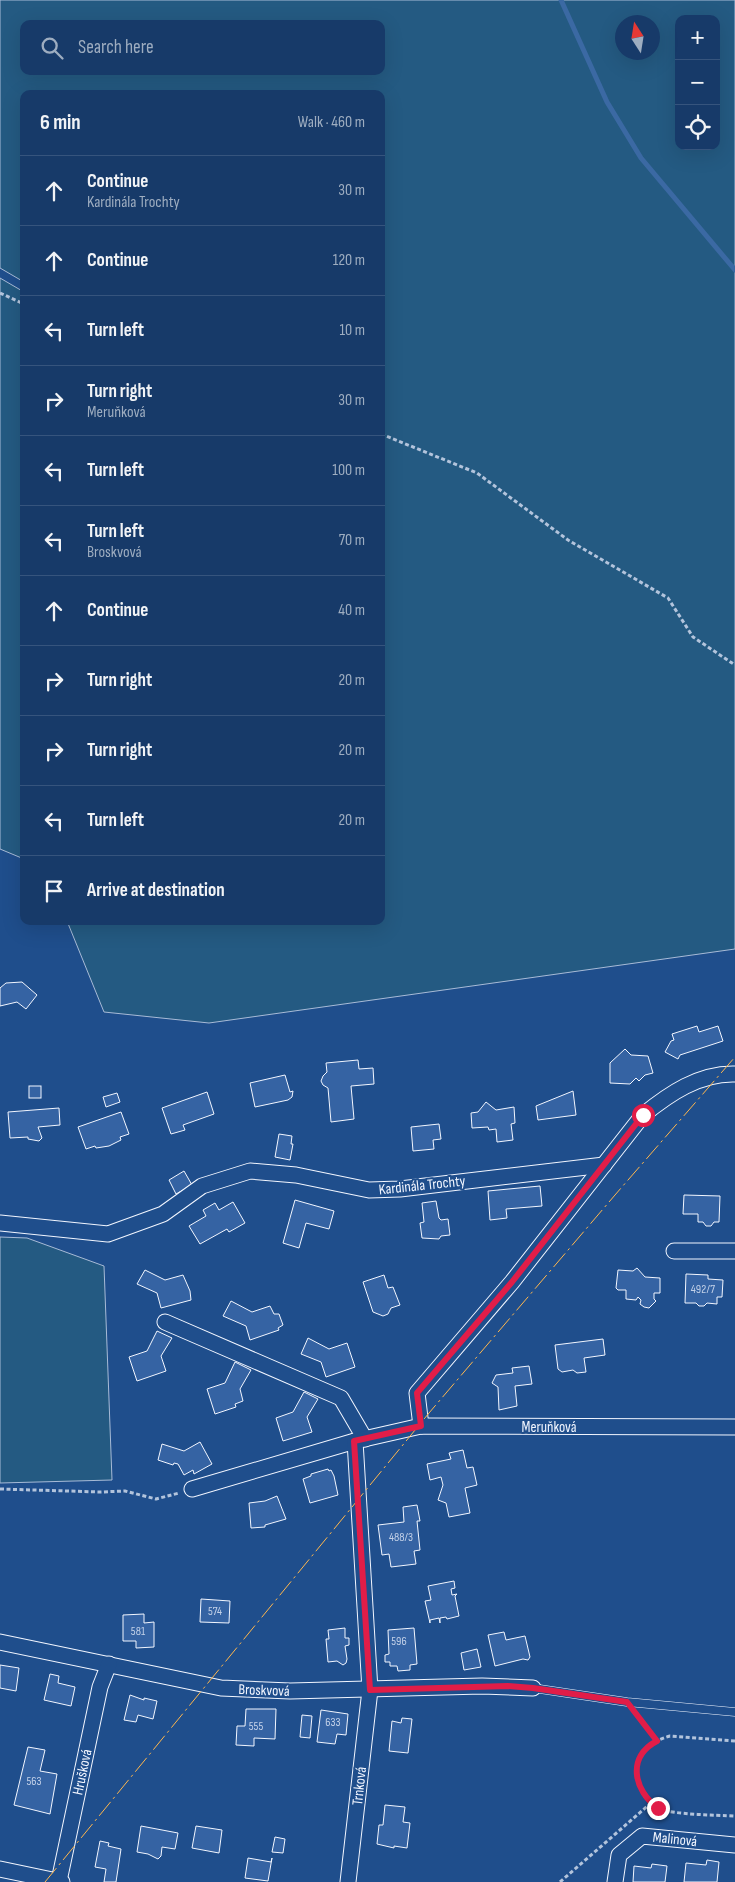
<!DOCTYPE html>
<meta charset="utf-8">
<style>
body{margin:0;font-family:"Sofia Sans Condensed",sans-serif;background:#244571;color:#f1f3f6}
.controls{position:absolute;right:15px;top:15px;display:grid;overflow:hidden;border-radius:10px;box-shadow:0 5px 20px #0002}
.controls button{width:45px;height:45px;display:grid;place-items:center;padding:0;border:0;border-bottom:1px solid #36547d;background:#173a69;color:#f1f3f6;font:25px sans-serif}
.compass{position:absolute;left:615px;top:15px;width:45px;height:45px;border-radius:50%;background:#173a69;box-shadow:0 5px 20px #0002;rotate:348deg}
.stop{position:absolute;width:15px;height:15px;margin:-11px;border:4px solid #e11d48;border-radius:50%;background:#fff}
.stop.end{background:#e11d48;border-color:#fff;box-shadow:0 1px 5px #0008}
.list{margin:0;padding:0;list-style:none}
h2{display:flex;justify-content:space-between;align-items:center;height:65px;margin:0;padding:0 20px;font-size:21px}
h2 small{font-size:16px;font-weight:400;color:#9eadc0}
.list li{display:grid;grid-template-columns:32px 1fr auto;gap:15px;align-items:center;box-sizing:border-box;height:70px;padding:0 20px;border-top:1px solid #36547d}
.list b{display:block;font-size:19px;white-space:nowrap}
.list p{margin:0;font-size:16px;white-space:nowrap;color:#9eadc0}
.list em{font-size:16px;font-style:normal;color:#9eadc0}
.icon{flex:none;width:28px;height:28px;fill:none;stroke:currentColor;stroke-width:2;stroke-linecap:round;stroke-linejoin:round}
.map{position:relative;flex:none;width:735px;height:1882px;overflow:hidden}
.search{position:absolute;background:#173a69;box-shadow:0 5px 20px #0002;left:20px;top:20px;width:365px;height:55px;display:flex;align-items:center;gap:12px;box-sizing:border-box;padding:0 18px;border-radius:10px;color:#9eadc0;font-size:19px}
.panel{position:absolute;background:#173a69;box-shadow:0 5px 20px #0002;left:20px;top:90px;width:365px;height:835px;border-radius:10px}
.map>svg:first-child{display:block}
.green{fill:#245a82;stroke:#a8bbd7;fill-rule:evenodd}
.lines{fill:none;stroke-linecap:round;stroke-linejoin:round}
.stream{stroke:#3b69a3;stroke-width:5}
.building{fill:#3563a3;stroke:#f2f6ff}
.lane-casing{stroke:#f2f6ff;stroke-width:9}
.street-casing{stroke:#f2f6ff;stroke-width:17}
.path{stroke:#b3c4dc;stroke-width:3;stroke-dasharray:4 2.5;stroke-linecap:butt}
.lane{stroke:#1f4e8c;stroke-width:8}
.street{stroke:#1f4e8c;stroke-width:15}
.power{stroke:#ffb74d;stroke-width:1;stroke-dasharray:18 4 2.5 4;stroke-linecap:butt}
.route{stroke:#e11d48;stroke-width:6}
.labels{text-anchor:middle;stroke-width:4;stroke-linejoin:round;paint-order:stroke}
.number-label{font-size:12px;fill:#c3d1e8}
.street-label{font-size:15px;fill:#f2f6ff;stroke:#1f4e8c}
</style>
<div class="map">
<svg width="735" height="1882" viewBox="0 0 735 1882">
<rect width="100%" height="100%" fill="#1f4e8c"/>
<g class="green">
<path d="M0 0H735V949L209 1023 104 1012 67 921H381V94H24V282L0 268ZM679 19H716V146H679ZM622 22H652V52H622ZM24 24H381V71H24Z"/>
<path d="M0 278 24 292V859L0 849Z"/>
<path d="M0 1237 27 1238 104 1266 112 1480 0 1483Z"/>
</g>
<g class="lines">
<path class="stream" d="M561 0 607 102 641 158 735 270"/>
</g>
<g class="building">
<path d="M22 982 37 995 26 1009 17 1002 0 1006V988L6 983Z"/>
<path d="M697 1026 699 1032 718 1026 723 1041 680 1055 678 1059 665 1052 671 1041 674 1040 672 1034Z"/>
<path d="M625 1049 631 1055 648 1056 653 1073 645 1075 639 1081 636 1078 630 1084 610 1083V1063Z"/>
<path d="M358 1060 359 1069 373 1068 374 1084 351 1086 354 1119 331 1122 328 1088 323 1085 321 1081 323 1076 327 1072 326 1063Z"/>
<path d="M285 1075 290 1092 293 1091 292 1097 288 1100 255 1107 250 1083Z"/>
<rect x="29" y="1086" width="12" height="12"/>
<path d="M573 1091 576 1115 538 1120 536 1106Z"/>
<path d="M207 1092 214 1114 183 1125 185 1130 171 1134 162 1108Z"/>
<path d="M117 1093 120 1102 106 1107 103 1097Z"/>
<path d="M486 1102 496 1110 514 1107 515 1123 511 1124 513 1140 497 1142 496 1129 489 1130 488 1127 472 1128 471 1113 478 1112Z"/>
<path d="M59 1108 60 1125 38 1127 42 1138 39 1141 28 1139V1137L10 1138 8 1112Z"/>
<path d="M121 1112 129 1134 120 1137 121 1140 109 1146 96 1148 95 1146 86 1149 78 1127Z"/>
<path d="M439 1124 441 1139 433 1140 434 1149 413 1151 411 1127Z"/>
<path d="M279 1134 292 1136 291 1144H293L290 1160 275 1157Z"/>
<path d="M184 1171 192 1185 176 1194 169 1180Z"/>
<path d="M540 1186 542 1206 506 1209 507 1218 490 1220 488 1191Z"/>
<path d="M684 1195 720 1196 719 1222H714L711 1226H706L703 1222H698V1214H683Z"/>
<path d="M295 1200 334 1211 329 1229 306 1223 299 1248 283 1243Z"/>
<path d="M436 1201 439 1218 441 1220 448 1219 450 1235 441 1236 439 1239 422 1238 420 1223 424 1222 422 1203Z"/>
<path d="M233 1202 245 1223 229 1232 227 1229 200 1244 189 1226 206 1216 203 1210 215 1203 219 1210Z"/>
<path d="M637 1268 645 1277 660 1278V1293H654V1299L656 1301 649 1308 644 1307 640 1304 641 1300 638 1297 636 1300 626 1299V1290H618L616 1288 618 1270 633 1271Z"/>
<path d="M145 1270 165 1280 183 1275 190 1291 191 1300 161 1308 157 1293 137 1284Z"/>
<path d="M686 1274 708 1275V1279L723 1280 722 1297H717V1304L707 1303 704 1306H699L696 1303H685Z"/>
<path d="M384 1275 388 1288 393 1287 400 1305 391 1308 388 1314 383 1316 373 1312 363 1282Z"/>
<path d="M231 1301 252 1312 270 1306 274 1314H279L283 1325 278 1328 279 1330 250 1340 246 1326 223 1316Z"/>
<path d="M157 1331 172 1338 161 1356 166 1371 137 1381 129 1357 147 1351Z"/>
<path d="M308 1338 329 1349 347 1343 355 1367 326 1377 321 1362 301 1354Z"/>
<path d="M603 1339 605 1355 584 1358 586 1372 577 1373 573 1370 562 1372 558 1369 555 1345Z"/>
<path d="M235 1362 251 1370 240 1389 243 1401 235 1404 236 1407 215 1414 207 1389 225 1383Z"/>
<path d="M529 1366 532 1384 515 1386 517 1406 499 1410 498 1387 492 1383 496 1375 513 1373 512 1368Z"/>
<path d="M304 1392 318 1399 307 1417 312 1432 283 1441 276 1418 293 1412Z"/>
<path d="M200 1442 212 1464 194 1474 193 1470 184 1475 178 1464 174 1463 173 1465 158 1460 162 1444 184 1451Z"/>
<path d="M463 1450 467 1468 473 1467 477 1485 465 1488 470 1513 449 1517 446 1503 438 1500 443 1485 441 1477 430 1480 427 1464 451 1459 449 1453Z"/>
<path d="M328 1469 329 1471 331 1470 334 1476 338 1495 310 1503 303 1479 311 1476V1474Z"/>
<path d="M277 1496 286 1519 265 1525V1527L251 1528 249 1503 265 1501Z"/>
<path d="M417 1505 420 1521H417L420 1550 414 1551 416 1564 391 1567 389 1554 382 1555 378 1525 404 1522 403 1507Z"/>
<path d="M454 1581 455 1588 451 1589 452 1595 457 1594 455 1596 459 1616 447 1619 446 1617 440 1618V1623L439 1618 430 1620V1623L425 1601 431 1600 428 1586Z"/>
<path d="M201 1599 230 1601 229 1623 200 1622Z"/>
<path d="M144 1614V1623L154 1622V1647L136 1648V1641H123V1615Z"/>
<path d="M345 1628V1638H349V1645L345 1646 347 1659 346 1663 343 1665 337 1661 328 1662 326 1639H329L328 1630Z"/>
<path d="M414 1628 417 1664 410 1665V1670L398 1671 397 1666H390V1662H385V1655L389 1654 388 1630Z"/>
<path d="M504 1632 506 1640 525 1636 530 1657 528 1660 523 1659 495 1666 488 1635Z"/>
<path d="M477 1649 481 1667 464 1670 461 1653Z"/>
<path d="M0 1665 19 1668 16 1691 0 1688Z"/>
<path d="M50 1674 59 1676 58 1683 75 1687 71 1706 44 1700Z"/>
<path d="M130 1695 144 1700V1698L157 1701 153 1719 138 1715 136 1722 124 1720Z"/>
<path d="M246 1709H276L275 1739 254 1738V1746L236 1745 237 1726H245Z"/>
<path d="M321 1710 348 1714 346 1735 337 1734 335 1744 317 1742Z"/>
<path d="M302 1715 312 1716 310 1738 300 1737Z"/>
<path d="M402 1718 412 1719 408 1753 389 1751 392 1721 401 1723Z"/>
<path d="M28 1747 45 1750 40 1771 57 1774 50 1814 14 1805Z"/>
<path d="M385 1805 405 1807 403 1822 410 1823 407 1848 394 1846V1848L377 1844 379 1825H383Z"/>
<path d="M141 1826 178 1833 175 1849 162 1847 161 1856 158 1859 148 1854 137 1852Z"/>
<path d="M196 1826 222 1830 219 1853 192 1848Z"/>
<path d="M275 1837 285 1839 283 1853 272 1852Z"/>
<path d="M100 1841 109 1843 108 1846 121 1849 116 1882H104L106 1869 95 1867Z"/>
<path d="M248 1858 271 1862 272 1858 268 1881 245 1878Z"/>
<path d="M707 1860 719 1862 717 1882H684L686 1863 706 1865Z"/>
<path d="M652 1864 667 1866 665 1882H633L634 1866 651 1868Z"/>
</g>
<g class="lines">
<g class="lane-casing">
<path id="lane" d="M533 1688 627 1702 735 1712"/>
</g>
<g class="street-casing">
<g id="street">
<path d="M0 1223 108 1234 163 1214 202 1186 250 1171 296 1175 369 1190 400 1189 604 1165"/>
<path d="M674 1251H735"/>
<path d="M165 1322 341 1398 365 1439"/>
<path d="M421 1426 417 1393 512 1282 643 1115C669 1094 699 1073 735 1074"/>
<path d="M192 1489 355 1441 421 1426 735 1427"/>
<path d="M0 1642 221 1688 290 1691 482 1686 533 1688"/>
<path d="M0 1869 62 1882"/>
<path d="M59 1881 100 1687 109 1664"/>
<path d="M348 1882 370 1690 355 1441"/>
<path d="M615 1882 619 1855 642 1836 735 1845"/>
</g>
</g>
<g class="path">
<path d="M0 293 24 304"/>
<path d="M381 434 477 473 568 540 668 598 693 637 735 665"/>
<path d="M0 1489 101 1492 125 1491 156 1499 179 1493"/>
<path d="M637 1714 657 1741"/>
<path d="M735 1741 670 1736C660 1739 650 1743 643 1752 629 1769 640 1799 658 1808 671 1815 718 1815 735 1816"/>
<path d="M560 1882 651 1803"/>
</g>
<use href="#lane" class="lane"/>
<use href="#street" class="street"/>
<path class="power" d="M45 1882 429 1413 615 1195 735 1057"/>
</g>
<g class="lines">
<path class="route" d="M643 1115 512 1282 417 1393 421 1426 354 1441 370 1690 508 1686 533 1688 627 1702 657 1741C626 1757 634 1791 658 1808"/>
</g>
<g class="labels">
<g class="number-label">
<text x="703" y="1293">492/7</text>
<text x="401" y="1541">488/3</text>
<text x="215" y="1615">574</text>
<text x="138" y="1635">581</text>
<text x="399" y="1645">596</text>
<text x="333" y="1726">633</text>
<text x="256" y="1730">555</text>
<text x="34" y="1785">563</text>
</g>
<g class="street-label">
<text transform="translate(422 1185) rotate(-6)" y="5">Kardinála Trochty</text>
<text x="549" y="1432">Meruňková</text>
<text transform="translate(264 1690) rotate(2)" y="5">Broskvová</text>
<text transform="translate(82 1772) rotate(-78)" y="5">Hrušková</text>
<text transform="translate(359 1786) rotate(-84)" y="5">Trnková</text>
<text transform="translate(675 1839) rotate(6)" y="5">Malinová</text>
</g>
</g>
</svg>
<div class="controls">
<button>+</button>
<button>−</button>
<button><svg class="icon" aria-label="locate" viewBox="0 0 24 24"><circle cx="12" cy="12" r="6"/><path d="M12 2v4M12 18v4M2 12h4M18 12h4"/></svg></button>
</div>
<svg class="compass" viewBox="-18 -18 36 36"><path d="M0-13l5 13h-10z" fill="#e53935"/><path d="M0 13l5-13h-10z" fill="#9eadc0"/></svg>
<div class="stop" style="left:643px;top:1115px"></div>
<div class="stop end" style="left:658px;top:1808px"></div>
<div class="search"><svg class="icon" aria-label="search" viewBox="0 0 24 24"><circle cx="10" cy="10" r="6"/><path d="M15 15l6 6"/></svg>Search here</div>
<section class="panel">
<h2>6 min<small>Walk · 460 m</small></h2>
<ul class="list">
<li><svg class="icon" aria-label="ahead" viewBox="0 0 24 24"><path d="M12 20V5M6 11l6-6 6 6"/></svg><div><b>Continue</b><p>Kardinála Trochty</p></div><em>30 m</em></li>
<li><svg class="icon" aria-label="ahead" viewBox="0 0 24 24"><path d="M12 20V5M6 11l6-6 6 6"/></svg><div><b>Continue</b></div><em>120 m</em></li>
<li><svg class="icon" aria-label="left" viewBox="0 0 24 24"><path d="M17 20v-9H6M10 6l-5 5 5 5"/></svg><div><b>Turn left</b></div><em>10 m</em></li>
<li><svg class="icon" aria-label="right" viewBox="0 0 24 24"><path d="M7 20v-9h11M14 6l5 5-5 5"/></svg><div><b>Turn right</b><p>Meruňková</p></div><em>30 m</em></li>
<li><svg class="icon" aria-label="left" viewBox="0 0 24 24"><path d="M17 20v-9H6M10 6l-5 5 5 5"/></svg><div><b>Turn left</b></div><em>100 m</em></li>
<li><svg class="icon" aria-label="left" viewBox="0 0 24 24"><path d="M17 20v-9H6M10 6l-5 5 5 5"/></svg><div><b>Turn left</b><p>Broskvová</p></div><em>70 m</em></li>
<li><svg class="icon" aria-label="ahead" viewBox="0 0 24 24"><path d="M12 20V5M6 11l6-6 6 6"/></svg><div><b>Continue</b></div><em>40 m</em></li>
<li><svg class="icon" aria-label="right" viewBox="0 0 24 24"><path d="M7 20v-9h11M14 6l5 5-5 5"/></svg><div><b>Turn right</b></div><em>20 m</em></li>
<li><svg class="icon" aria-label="right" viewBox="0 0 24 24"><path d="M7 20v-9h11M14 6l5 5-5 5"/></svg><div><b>Turn right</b></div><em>20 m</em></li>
<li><svg class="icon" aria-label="left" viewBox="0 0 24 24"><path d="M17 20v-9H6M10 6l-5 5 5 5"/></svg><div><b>Turn left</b></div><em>20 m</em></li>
<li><svg class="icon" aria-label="arrive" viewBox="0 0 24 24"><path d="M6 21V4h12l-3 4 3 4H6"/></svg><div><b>Arrive at destination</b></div></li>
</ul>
</section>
</div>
